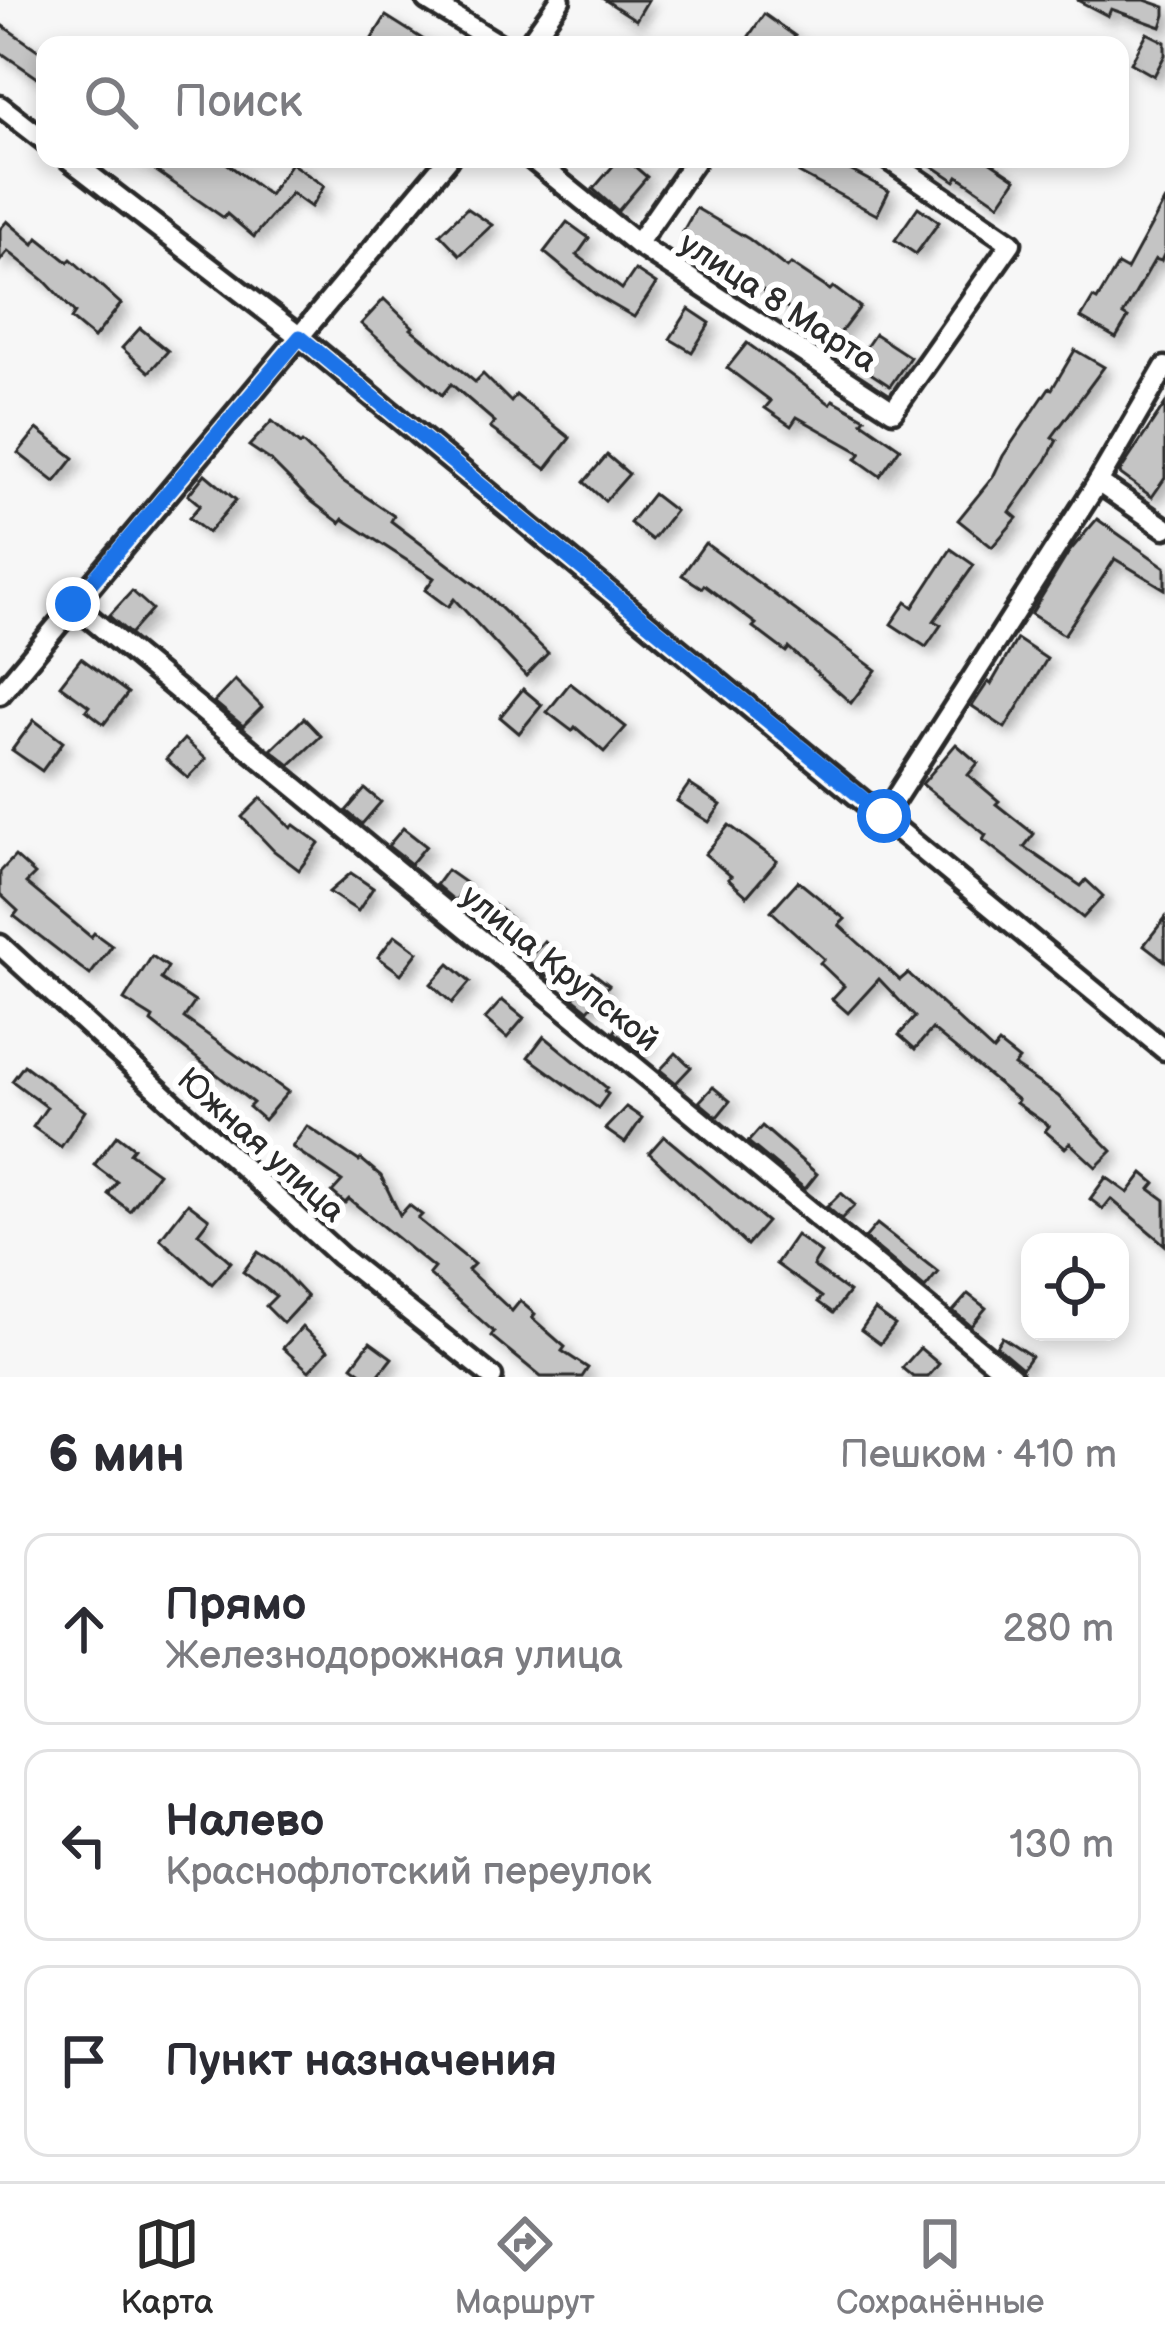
<!DOCTYPE html>
<html lang="ru">
<meta charset="utf-8">
<style>
body{margin:0;font-family:"Balsamiq Sans",sans-serif;background:#f2f2f3;color:#2b2b33}
.controls{position:absolute;right:36px;bottom:36px;display:grid;overflow:hidden;border-radius:24px;box-shadow:0 6px 18px #0003}
.controls button{width:108px;height:108px;display:grid;place-items:center;padding:0;border:0;border-bottom:3px solid #e1e1e2;background:#fff;color:#2b2b33;font:60px sans-serif}
.stop{position:absolute;width:36px;height:36px;margin:-27px;border:9px solid #1a73e8;border-radius:50%;background:#fff}
.stop.end{background:#1a73e8;border-color:#fff;box-shadow:0 3px 12px #0008}
.list{margin:0;padding:0;list-style:none}
h2{display:flex;justify-content:space-between;align-items:center;height:156px;margin:0;padding:0 48px;font-size:51px}
h2 small{font-size:39px;font-weight:400;color:#7c7c81}
.list li{display:grid;grid-template-columns:78px 1fr auto;gap:36px;align-items:center;box-sizing:border-box;height:192px;margin:0 24px 24px;padding:0 24px;border:3px solid #e1e1e2;border-radius:24px}
.list b{display:block;font-size:45px;white-space:nowrap}
.list p{margin:0;font-size:39px;white-space:nowrap;color:#7c7c81}
.list em{font-size:39px;font-style:normal;color:#7c7c81}
.icon{flex:none;width:66px;height:66px;fill:none;stroke:currentColor;stroke-width:2;stroke-linecap:round;stroke-linejoin:round}
.map{position:relative;flex:none;width:1165px;height:1377px;overflow:hidden}
.search{position:absolute;background:#fff;box-shadow:0 6px 18px #0003;left:36px;right:36px;top:36px;height:132px;display:flex;align-items:center;gap:30px;box-sizing:border-box;padding:0 42px;border-radius:24px;color:#7c7c81;font-size:45px}
.sheet{height:804px;background:#fff}
nav{display:flex;justify-content:space-around;align-items:center;box-sizing:border-box;height:168px;border-top:3px solid #e1e1e2;background:#fff;font-size:33px;color:#7c7c81}
nav a{display:grid;justify-items:center;gap:6px}
nav .on{color:#2b2b2b}
.map>svg:first-child{display:block}
.building{fill:#c4c4c4;stroke:#2b2b2b;stroke-width:3;filter:url(#shadow)}
.lines{fill:none;stroke-linecap:round;stroke-linejoin:round}
.minor-casing{stroke:#2b2b2b;stroke-width:27}
.minor{stroke:#fff;stroke-width:18}
.route{stroke:#1a73e8;stroke-width:15}
.labels{text-anchor:middle;stroke-width:12;stroke-linejoin:round;paint-order:stroke}
.street-label{font-size:33px;fill:#2b2b2b;stroke:#fff}
</style>
<div class="map">
<svg width="1165" height="1377" viewBox="0 0 1165 1377">
<defs>
<filter id="shadow"><feDropShadow dx="7" dy="7" stdDeviation="6" flood-color="#0004"/></filter>
</defs>
<rect width="100%" height="100%" fill="#f7f7f7"/>
<filter id="ink" filterUnits="userSpaceOnUse"><feTurbulence type="fractalNoise" baseFrequency=".00833" numOctaves="2"/><feDisplacementMap in="SourceGraphic" scale="24" xChannelSelector="R" yChannelSelector="G"/><feConvolveMatrix kernelMatrix="1 2 1 2 8 2 1 2 1" color-interpolation-filters="sRGB"/></filter>
<g filter="url(#ink)">
<g class="building">
<path d="M605 0H648L636 20Z"/>
<path d="M1077 0H1145L1165 7V15L1161 27 1111 9 1108 16Z"/>
<path d="M764 14 795 36 789 45H743Z"/>
<path d="M386 16 432 45H380L371 40Z"/>
<path d="M0 24 45 55V83L0 52Z"/>
<path d="M1147 33 1165 42V55L1154 76 1131 63Z"/>
<path d="M139 159H221L269 195 291 163 324 186 311 207 291 193 254 237 227 214 224 218Z"/>
<path d="M619 159H626L647 177 618 211 593 189Z"/>
<path d="M807 159H829L889 191 877 215 799 173Z"/>
<path d="M922 159H986L1016 179 999 204 958 176 955 181Z"/>
<path d="M1165 200V252L1161 261 1155 259 1123 315 1128 318 1116 338 1081 318 1093 298 1097 300 1118 265 1127 270Z"/>
<path d="M918 207 939 222 916 254 895 240Z"/>
<path d="M467 208 492 225 460 255 440 234Z"/>
<path d="M696 208 749 239 787 268 791 264 830 290 833 287 860 307 834 341 729 266 731 262 682 233Z"/>
<path d="M7 221 34 244 38 238 68 262 71 259 121 304 94 338 71 319 75 313 45 281 8 251 0 261V229Z"/>
<path d="M567 222 589 238 577 255 622 289 635 270 656 284 634 317 596 295 544 252Z"/>
<path d="M384 299 413 327 411 329 475 382 483 374 511 402 516 395 570 438 546 469 490 428 495 422 451 384 442 395 361 324Z"/>
<path d="M689 309 710 323 692 352 670 339Z"/>
<path d="M140 328 168 351 149 372 122 348Z"/>
<path d="M875 334 910 357 890 386 855 363Z"/>
<path d="M747 343 830 404 833 400 865 418 862 422 900 448 880 476 856 459 861 453 797 417 791 426 765 408 771 401 727 368Z"/>
<path d="M1075 350 1104 367 1052 437 1057 440 1046 461 1010 512 1017 518 992 547 958 520 993 477 1003 456 1049 388 1052 389Z"/>
<path d="M1165 404V478L1152 497 1119 473Z"/>
<path d="M272 421 300 445 302 443 340 479 394 516 391 521 481 589 548 653 526 676 454 599 448 607 425 590 434 578 343 519 340 523 310 500 270 460 249 446Z"/>
<path d="M37 429 74 458 55 482 18 453Z"/>
<path d="M607 455 629 474 605 501 584 482Z"/>
<path d="M205 474 236 500 208 533 189 518 200 505 188 495Z"/>
<path d="M653 494 675 511 652 540 630 523Z"/>
<path d="M1097 519 1165 567V589L1115 559 1064 635 1031 614 1069 552Z"/>
<path d="M705 543 876 670 851 703 789 648 786 652 753 627 756 624 704 585 702 588 682 575Z"/>
<path d="M951 549 974 565 934 621 941 625 926 647 891 624 906 602 913 607Z"/>
<path d="M132 591 152 609 130 634 109 616Z"/>
<path d="M1017 639 1047 659 1005 728 972 706 988 682 991 684Z"/>
<path d="M81 658 128 693 104 724 86 710 89 706 60 685Z"/>
<path d="M235 680 262 707 243 726 214 702Z"/>
<path d="M570 683 626 727 604 752 575 727 572 731 547 712Z"/>
<path d="M523 689 542 705 519 733 500 717Z"/>
<path d="M304 718 321 736 290 765 271 750Z"/>
<path d="M34 720 63 742 42 771 12 750Z"/>
<path d="M184 739 206 759 188 778 166 759Z"/>
<path d="M956 744 978 763 968 775 999 801 996 804 1034 834 1024 847 1081 886 1086 880 1103 896 1083 918 983 840 986 835 922 784Z"/>
<path d="M689 784 721 805 709 822 677 801Z"/>
<path d="M365 789 381 802 362 824 346 811Z"/>
<path d="M261 798 291 828 294 825 319 843 299 870 274 851 242 817Z"/>
<path d="M729 825 777 861 747 896 728 879 731 876 705 854Z"/>
<path d="M403 828 426 846 411 864 388 846Z"/>
<path d="M15 856 35 874 26 883 91 937 94 933 112 946 90 975 14 916 18 911 0 894V872Z"/>
<path d="M447 870 467 884 455 901 436 885Z"/>
<path d="M351 873 373 888 358 911 329 892Z"/>
<path d="M798 881 845 919 839 925 900 980 908 973 993 1051 999 1044 1019 1060 1014 1066 1058 1096 1112 1151 1096 1167 1070 1143 1065 1148 1045 1131 1049 1126 1016 1103 1018 1100 932 1029 915 1049 899 1035 915 1017 879 979 848 1013 832 999 844 986 820 963 824 959 771 911Z"/>
<path d="M493 904 511 918 497 935 479 921Z"/>
<path d="M1165 918V961L1144 945Z"/>
<path d="M395 935 418 952 401 974 378 957Z"/>
<path d="M544 941 563 959 547 976 527 960Z"/>
<path d="M152 956 168 967 161 979 195 1002 184 1018 288 1092 264 1120 249 1107 253 1103 151 1022 153 1018 124 1000Z"/>
<path d="M449 964 470 982 452 1003 431 984Z"/>
<path d="M592 972 609 985 588 1010 573 998Z"/>
<path d="M502 1000 524 1018 507 1038 485 1019Z"/>
<path d="M627 1015 650 1036 639 1052 614 1032Z"/>
<path d="M544 1036 607 1088 604 1091 608 1094 598 1108 528 1057Z"/>
<path d="M676 1053 691 1067 676 1083 660 1070Z"/>
<path d="M24 1065 85 1111 61 1147 33 1127 47 1107 12 1081Z"/>
<path d="M713 1087 730 1101 717 1117 699 1102Z"/>
<path d="M626 1107 642 1118 625 1143 605 1129Z"/>
<path d="M307 1126 359 1161 361 1159 381 1176 400 1215 409 1205 422 1215 418 1219 474 1264 468 1270 512 1311 520 1301 535 1314 532 1318 565 1347 562 1351 588 1368 582 1377H541L491 1336 494 1332 429 1274 434 1268 349 1199 345 1203 332 1192 342 1181 292 1147Z"/>
<path d="M762 1126 817 1174 805 1189 748 1142Z"/>
<path d="M117 1135 134 1148 130 1153 158 1173 130 1211 108 1194 117 1182 94 1165Z"/>
<path d="M664 1136 767 1222 747 1245 649 1153Z"/>
<path d="M1143 1173 1155 1183 1150 1189 1165 1200V1245L1111 1199 1103 1209 1090 1199 1106 1177 1128 1193Z"/>
<path d="M841 1193 855 1205 841 1219 827 1207Z"/>
<path d="M188 1203 209 1219 198 1233 231 1262 212 1284 160 1239Z"/>
<path d="M877 1224 938 1272 925 1288 865 1238Z"/>
<path d="M796 1235 821 1253 813 1266 849 1292 833 1313 818 1302 822 1297 776 1264Z"/>
<path d="M258 1252 278 1266 307 1297 283 1323 266 1306 276 1296 243 1272Z"/>
<path d="M968 1294 986 1308 971 1326 953 1311Z"/>
<path d="M875 1310 895 1325 880 1344 861 1330Z"/>
<path d="M302 1327 328 1350 309 1371 283 1348Z"/>
<path d="M1002 1337 1031 1356 1022 1368 996 1346Z"/>
<path d="M370 1342 392 1358 377 1377H367L352 1366Z"/>
<path d="M920 1348 939 1364 928 1377H913L902 1368Z"/>
</g>
<g class="lines">
<g class="minor-casing">
<g id="minor">
<path d="M427 0 500 45"/>
<path d="M528 45 560 0"/>
<path d="M0 106 45 141"/>
<path d="M69 159 300 337 1165 1050"/>
<path d="M532 159 637 244 893 411 1011 243 888 159"/>
<path d="M637 244 696 159"/>
<path d="M1098 482 1165 528"/>
<path d="M73 604 1012 1377"/>
<path d="M0 694 448 159"/>
<path d="M884 816 1098 482 1165 367"/>
<path d="M0 945 340 1256 492 1377"/>
</g>
</g>
<use href="#minor" class="minor"/>
</g>
</g>
<g class="lines" filter="url(#ink)">
<path class="route" d="M73 604 300 337 884 816"/>
</g>
<g class="labels">
<g class="street-label">
<text transform="translate(779 301) rotate(33)" y="12">улица 8 Марта</text>
<text transform="translate(561 967) rotate(39)" y="12">улица Крупской</text>
<text transform="translate(262 1144) rotate(42)" y="12">Южная улица</text>
</g>
</g>
</svg>
<div class="controls">
<button><svg class="icon" aria-label="locate" viewBox="0 0 24 24"><circle cx="12" cy="12" r="6"/><path d="M12 2v4M12 18v4M2 12h4M18 12h4"/></svg></button>
</div>
<div class="stop" style="left:884px;top:816px"></div>
<div class="stop end" style="left:73px;top:604px"></div>
<div class="search"><svg class="icon" aria-label="search" viewBox="0 0 24 24"><circle cx="10" cy="10" r="6"/><path d="M15 15l6 6"/></svg>Поиск</div>
</div>
<section class="sheet">
<h2>6 мин<small>Пешком · 410 m</small></h2>
<ul class="list">
<li><svg class="icon" aria-label="ahead" viewBox="0 0 24 24"><path d="M12 20V5M6 11l6-6 6 6"/></svg><div><b>Прямо</b><p>Железнодорожная улица</p></div><em>280 m</em></li>
<li><svg class="icon" aria-label="left" viewBox="0 0 24 24"><path d="M17 20v-9H6M10 6l-5 5 5 5"/></svg><div><b>Налево</b><p>Краснофлотский переулок</p></div><em>130 m</em></li>
<li><svg class="icon" aria-label="arrive" viewBox="0 0 24 24"><path d="M6 21V4h12l-3 4 3 4H6"/></svg><div><b>Пункт назначения</b></div></li>
</ul>
</section>
<nav>
<a class="on"><svg class="icon" aria-label="map" viewBox="0 0 24 24"><path d="M3 6l6-2 6 2 6-2v14l-6 2-6-2-6 2zM9 4v14M15 6v14"/></svg>Карта</a>
<a><svg class="icon" aria-label="directions" viewBox="0 0 24 24"><path d="M12 3l9 9-9 9-9-9zM9 14v-3h6M13 9l2 2-2 2"/></svg>Маршрут</a>
<a><svg class="icon" aria-label="saved" viewBox="0 0 24 24"><path d="M7 4h10v16l-5-4-5 4z"/></svg>Сохранённые</a>
</nav>
